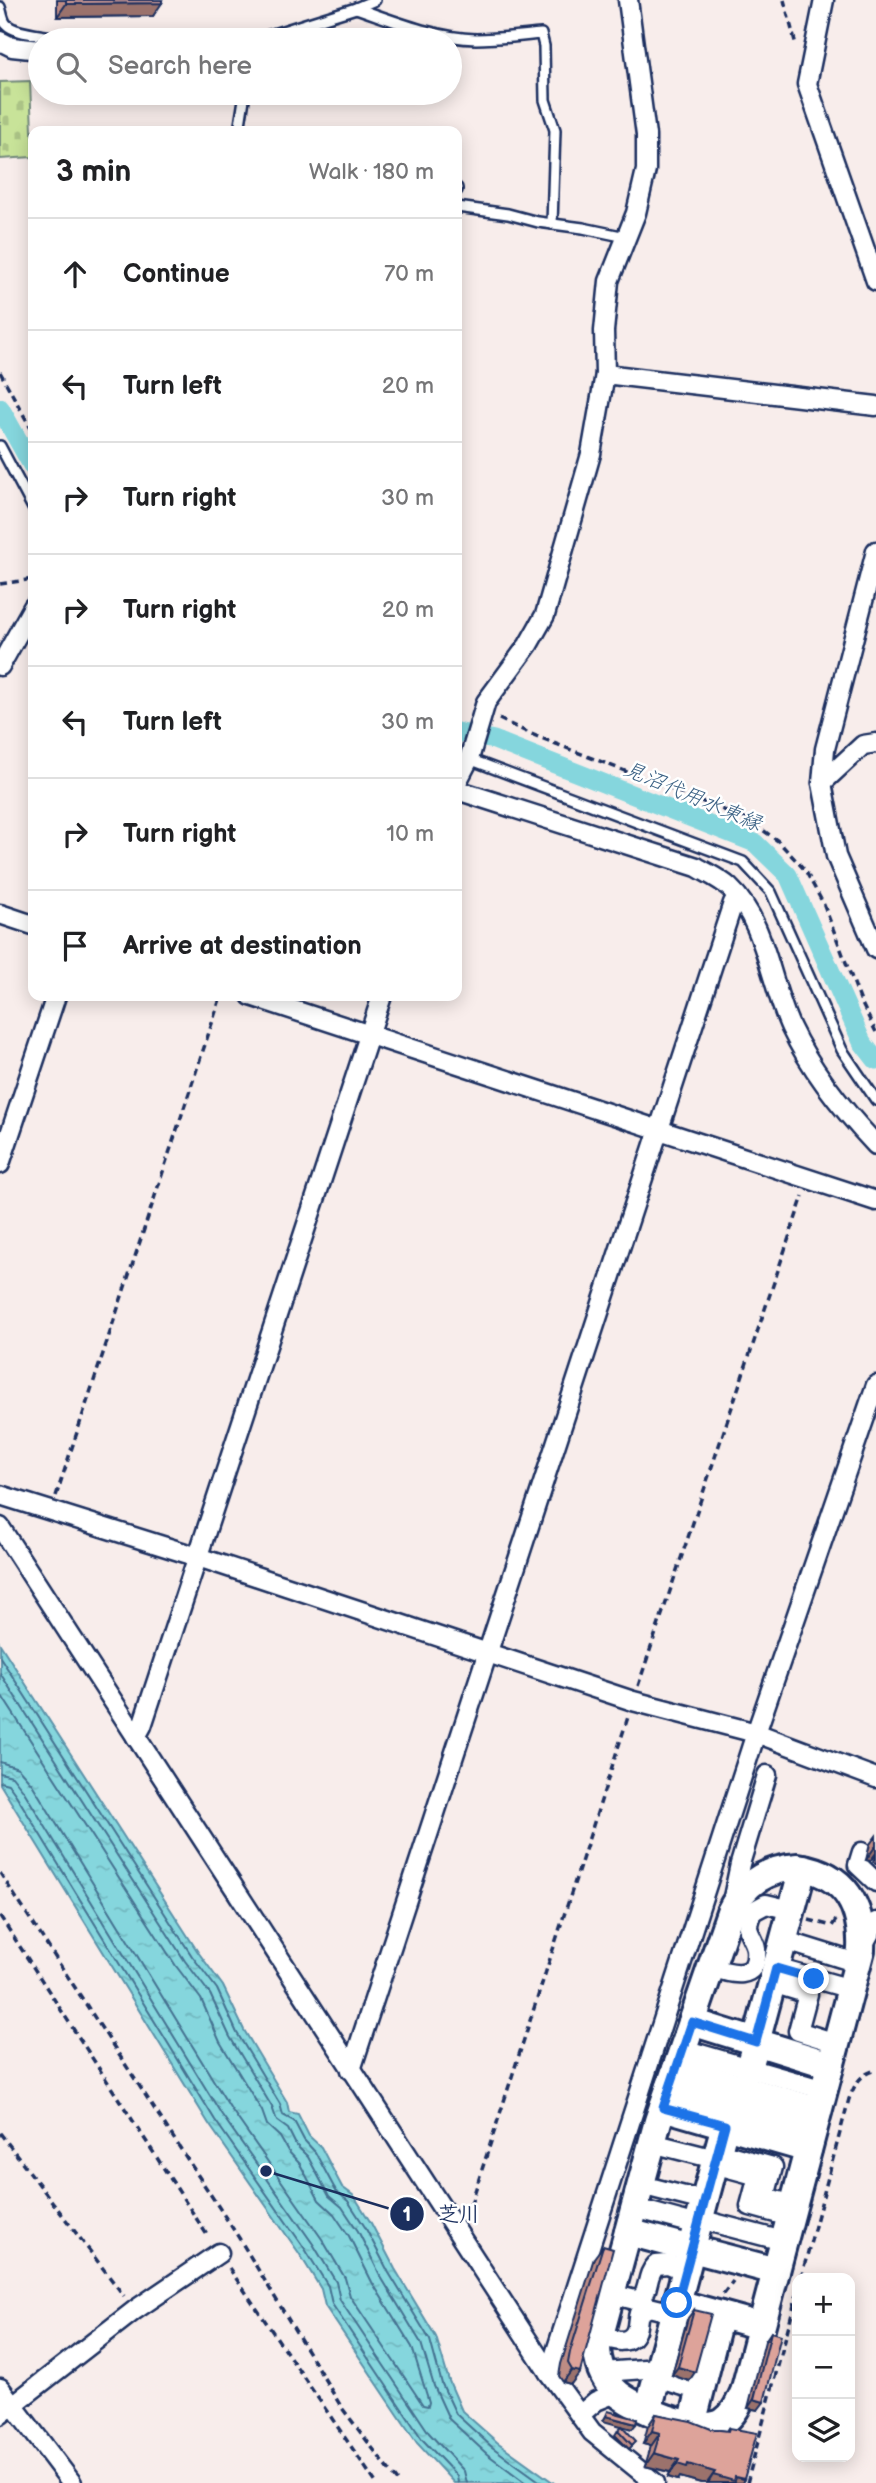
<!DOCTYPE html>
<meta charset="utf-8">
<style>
body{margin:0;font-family:"Balsamiq Sans","Klee One",sans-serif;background:#f6f6f6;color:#202124}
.controls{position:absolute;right:21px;bottom:21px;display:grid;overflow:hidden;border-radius:14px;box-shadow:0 4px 18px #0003}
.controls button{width:63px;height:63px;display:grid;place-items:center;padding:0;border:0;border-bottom:2px solid #e0e0e0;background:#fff;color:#202124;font:35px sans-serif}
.stop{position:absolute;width:21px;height:21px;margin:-16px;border:5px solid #1a73e8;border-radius:50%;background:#fff}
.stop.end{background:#1a73e8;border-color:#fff;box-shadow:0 2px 7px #0008}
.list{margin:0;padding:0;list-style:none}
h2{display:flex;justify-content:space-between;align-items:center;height:91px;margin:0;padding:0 28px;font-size:30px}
h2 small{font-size:23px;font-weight:400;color:#757577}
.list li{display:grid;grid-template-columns:46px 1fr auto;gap:21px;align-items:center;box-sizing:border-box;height:112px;padding:0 28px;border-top:2px solid #e0e0e0}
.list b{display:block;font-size:26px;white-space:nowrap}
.list em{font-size:23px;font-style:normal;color:#757577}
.icon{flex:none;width:38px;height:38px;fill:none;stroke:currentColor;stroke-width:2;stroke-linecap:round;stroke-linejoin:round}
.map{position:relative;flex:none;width:876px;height:2483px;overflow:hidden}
.search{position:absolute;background:#fff;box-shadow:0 4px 18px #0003;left:28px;top:28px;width:434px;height:77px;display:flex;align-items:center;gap:18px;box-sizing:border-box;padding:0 24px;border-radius:38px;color:#757577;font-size:26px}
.panel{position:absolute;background:#fff;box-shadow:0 4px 18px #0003;left:28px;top:126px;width:434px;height:875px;border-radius:14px}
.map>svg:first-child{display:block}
.cemetery{fill:url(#cemetery-stones);stroke:#72897c;stroke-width:2}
.water{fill:url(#water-ripples);stroke:#5b93aa;stroke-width:2}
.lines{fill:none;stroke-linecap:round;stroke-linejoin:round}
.shore{stroke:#457291;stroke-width:2}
.canal{stroke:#85d6dd;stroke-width:19}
.lane-casing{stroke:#1b2f5e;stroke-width:14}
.street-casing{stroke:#1b2f5e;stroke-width:23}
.secondary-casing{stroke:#1b2f5e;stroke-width:32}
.path{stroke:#1b2f5e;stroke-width:3.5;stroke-dasharray:7 5;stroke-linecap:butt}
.lane{stroke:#fff;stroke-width:9}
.street{stroke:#fff;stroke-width:18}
.secondary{stroke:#fff;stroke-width:26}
.wall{fill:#be8c84;stroke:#1b2f5e;stroke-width:2}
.shaded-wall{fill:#9b726c;stroke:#1b2f5e;stroke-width:2}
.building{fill:#dda39a;stroke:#1b2f5e;stroke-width:2}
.route{stroke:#1a73e8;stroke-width:9}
.labels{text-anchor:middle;stroke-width:5;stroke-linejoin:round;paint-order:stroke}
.water-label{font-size:21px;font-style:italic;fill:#3b6184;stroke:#fff}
.leader{fill:none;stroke:#1b2f5e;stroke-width:2.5}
.callout-dot{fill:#1b2f5e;stroke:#fff;stroke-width:2.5}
.mark-label{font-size:21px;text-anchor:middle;font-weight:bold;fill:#fff}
.callout-label{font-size:21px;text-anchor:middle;font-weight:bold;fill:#1b2f5e;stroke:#fff;stroke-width:5;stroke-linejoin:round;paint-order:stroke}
</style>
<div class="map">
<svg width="876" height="2483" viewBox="0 0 876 2483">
<defs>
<pattern id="cemetery-stones" width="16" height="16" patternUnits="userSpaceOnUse" patternTransform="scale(1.75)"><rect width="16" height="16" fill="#c8e399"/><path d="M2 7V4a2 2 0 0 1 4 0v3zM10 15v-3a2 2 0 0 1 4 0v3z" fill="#abc386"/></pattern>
<pattern id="water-ripples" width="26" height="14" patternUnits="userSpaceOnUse" patternTransform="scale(1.75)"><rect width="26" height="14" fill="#85d6dd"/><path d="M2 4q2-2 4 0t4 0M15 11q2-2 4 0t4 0" fill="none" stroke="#72b8c0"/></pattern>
</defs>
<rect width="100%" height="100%" fill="#f8edeb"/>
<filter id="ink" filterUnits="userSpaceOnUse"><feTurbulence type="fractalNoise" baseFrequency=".0143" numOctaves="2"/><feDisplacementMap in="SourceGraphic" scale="14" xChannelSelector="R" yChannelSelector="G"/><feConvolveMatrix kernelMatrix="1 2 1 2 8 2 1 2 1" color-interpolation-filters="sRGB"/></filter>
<g filter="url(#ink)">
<path class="cemetery" d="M30 81 33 157 0 159V82Z"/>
<path class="water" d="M0 1644 198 1952 223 1986 244 2030 287 2102 289 2112 298 2114 309 2136 321 2147 342 2187 354 2196 371 2223 395 2269 436 2337 449 2381 462 2411 497 2442 554 2483H454L417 2443 325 2306 321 2289 299 2253 209 2124 0 1784Z"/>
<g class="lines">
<g class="shore">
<path d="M0 1657 192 1956 217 1989 237 2033 280 2104 283 2115 294 2121 304 2140 315 2152 336 2191 348 2201 365 2227 389 2273 430 2340 442 2384 456 2414 492 2447 542 2483"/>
<path d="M0 1673 185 1961 210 1994 230 2037 272 2107 277 2121 288 2129 296 2145 308 2157 329 2196 342 2207 358 2231 381 2277 421 2343 434 2386 449 2419 487 2454 526 2483"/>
<path d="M0 1693 176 1966 201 1999 220 2042 262 2111 267 2125 280 2137 288 2151 300 2164 319 2200 334 2214 349 2236 372 2282 412 2347 429 2402 428 2406 423 2405 350 2296 345 2278 322 2239 231 2109 32 1784 18 1768 0 1762"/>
<path d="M0 1773 12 1776 23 1790 222 2115 313 2244 336 2282 340 2300 429 2433 464 2471 467 2483"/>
<path d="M0 1782 8 1784 16 1795 215 2120 305 2249 328 2286 332 2304 422 2439 457 2476 458 2483"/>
</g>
<g class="canal">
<path d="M0 408 33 467"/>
<path d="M457 732 494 740 755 843 788 875 862 1042 876 1060"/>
</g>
<g class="lane-casing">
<g id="lane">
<path d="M0 7C2 12 2 19 6 24 16 35 48 34 63 40"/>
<path d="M356 8C395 21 435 38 476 39 498 39 520 36 541 34L544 46 545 100 555 130 552 224"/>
<path d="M254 40 356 8 375 0"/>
<path d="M239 131 245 93"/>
<path d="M457 188V190"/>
<path d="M457 207 508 214 538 222 583 228 626 237"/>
<path d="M0 446 33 508"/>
<path d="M457 758 469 759 743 862 771 892 842 1050 876 1100"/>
</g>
</g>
<g class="street-casing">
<g id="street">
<path d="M824 0 807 84 876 281"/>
<path d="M0 41 12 47 40 50"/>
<path d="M605 374 876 406"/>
<path d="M876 551 825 749 822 783 836 856 876 949"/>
<path d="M0 666 33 607"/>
<path d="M457 782 469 759 486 702 528 645 545 615 591 454 605 374 604 331 609 281 636 213 646 170V135L628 0"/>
<path d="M822 783 863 745 876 743"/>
<path d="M457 790 697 867C707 873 720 879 729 887 766 921 770 984 791 1028 812 1072 843 1110 876 1145"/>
<path d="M0 914 33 925"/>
<path d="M251 996 876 1201"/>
<path d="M0 1164 56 996"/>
<path d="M0 1495 198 1557 633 1701 756 1733 876 1778"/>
<path d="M0 1527 549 2373"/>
<path d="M136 1737 142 1726 382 996"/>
<path d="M862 1852 858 1865 876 1882"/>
<path d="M732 1902 740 1864 767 1775"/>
<path d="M783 1940 857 1963"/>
<path d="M862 1947 876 1922"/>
<path d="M711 1967C731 1974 759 1982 756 1949 755 1941 749 1935 748 1927 748 1921 750 1916 753 1911L766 1904 791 1910"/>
<path d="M776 1968 851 1989"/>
<path d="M772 1983 808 1994 798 2031 836 2043"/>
<path d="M683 2049 824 2090"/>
<path d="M351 2070 733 903 738 897"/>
<path d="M652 2143 715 2159"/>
<path d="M718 2152 773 2167 765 2197 793 2205"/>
<path d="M714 2164 758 2176 750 2206 790 2217"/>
<path d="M641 2185 704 2201"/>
<path d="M635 2208 698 2225"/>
<path d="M699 2219 783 2241"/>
<path d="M611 2294 635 2300 642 2298C650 2287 646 2275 656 2265L668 2264 685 2271"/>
<path d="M600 2336C612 2340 630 2347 636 2330 638 2325 637 2319 639 2313L649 2307 674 2313"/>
<path d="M603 2372 659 2368"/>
<path d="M657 2378 700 2391"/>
<path d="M0 2388 72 2483"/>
<path d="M0 2415 135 2310 219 2253"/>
<path d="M580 2415 596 2401 616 2393"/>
<path d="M655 2483 592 2432 549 2373 756 1733 876 1385"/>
</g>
</g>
<g class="secondary-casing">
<g id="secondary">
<path d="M798 1867C845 1874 863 1906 861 1950L744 2392C739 2403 734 2415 723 2422 701 2436 631 2408 614 2390 603 2378 597 2363 597 2346L658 2121 730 1912C744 1883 766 1869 798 1867Z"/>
<path d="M692 2022 830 2065"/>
<path d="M749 2068 803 1868"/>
<path d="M676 2069 818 2111"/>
<path d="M670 2087 813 2130"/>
<path d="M663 2107 808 2149"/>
<path d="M628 2232 776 2271"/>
<path d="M677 2303 761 2326"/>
<path d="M648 2410 725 2125"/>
<path d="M692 2424 720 2315"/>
</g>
</g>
<g class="path">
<path d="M784 0 796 45"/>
<path d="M0 372 33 432"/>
<path d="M0 584 33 579"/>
<path d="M499 719 531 734 749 820 778 841 805 870 824 905 861 1002 876 1032"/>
<path d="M56 1496 221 996"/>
<path d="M638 1686 803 1196"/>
<path d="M0 1873 239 2238 342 2408 399 2483"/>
<path d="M0 1916 209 2238"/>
<path d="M809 1920 832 1926 836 1920"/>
<path d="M0 2133 124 2296"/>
<path d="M467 2216 628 1717"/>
<path d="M229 2268 376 2483"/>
<path d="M801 2278 849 2099C855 2084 860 2074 876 2070"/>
<path d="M723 2294 733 2281"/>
<path d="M747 2483 797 2294"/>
</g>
<use href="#lane" class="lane"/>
<use href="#street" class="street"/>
<use href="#secondary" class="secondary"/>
</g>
<g class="wall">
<path d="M57 0H162L153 16 57 17Z"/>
<path d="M876 1836V1863L873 1862 875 1853 870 1861 866 1860 870 1844Z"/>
<path d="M603 2246 571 2384 563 2382 559 2376 561 2364 594 2258Z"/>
<path d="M694 2310 689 2381 672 2375 688 2318Z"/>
<path d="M771 2332 758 2410 748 2408 765 2341Z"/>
<path d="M656 2414 711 2429 727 2431 729 2428 744 2479 742 2483H701L680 2477 678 2480 668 2477 670 2472 645 2466 651 2446 643 2444 648 2426Z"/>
<path d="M618 2430 633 2445 629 2449 615 2435Z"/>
</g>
<g class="shaded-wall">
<path d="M162 3 153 16 57 17 66 4Z"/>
<path d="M875 1847H876V1853L870 1861 866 1860Z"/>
<path d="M678 2367 695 2372 689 2381 672 2375Z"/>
<path d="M572 2370 580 2372 571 2384 563 2382Z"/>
<path d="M754 2399 764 2402 758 2410 748 2408Z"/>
<path d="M606 2416 636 2424 632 2429 603 2421Z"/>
<path d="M652 2431 660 2433 651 2446 643 2444Z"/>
<path d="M654 2453 679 2460 670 2472 645 2466Z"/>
<path d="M677 2464H688L715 2472 707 2483H701L680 2477 678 2480 668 2477Z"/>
<path d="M713 2475 735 2477 744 2479 742 2483H708Z"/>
</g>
<g class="building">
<path d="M66 0H162V3L66 4Z"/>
<path d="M603 2246 613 2249 580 2372 572 2370 568 2363 570 2352Z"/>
<path d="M694 2310 711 2314 695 2372 678 2367Z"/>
<path d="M771 2332 781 2335 764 2402 754 2399Z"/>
<path d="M608 2411 637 2419 636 2424 606 2416Z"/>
<path d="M656 2414 691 2421 711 2429 728 2431 729 2428 757 2433 744 2479 735 2477 734 2481 713 2475 715 2472 688 2464 687 2467 677 2464 679 2460 654 2453 660 2433 652 2431Z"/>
<path d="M622 2426 636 2441 632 2445 618 2430Z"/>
</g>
</g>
<g class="lines" filter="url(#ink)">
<path class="route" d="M677 2303 725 2125 663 2108 692 2022 756 2042 776 1968 814 1979"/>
</g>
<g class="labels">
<g class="water-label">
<text transform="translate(693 796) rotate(23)" y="7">見沼代用水東縁</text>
</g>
</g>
<path class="leader" d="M266 2171L407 2214"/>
<g class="callout-dot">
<circle cx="266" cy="2171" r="7"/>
<circle cx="407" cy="2214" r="18"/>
</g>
<g class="mark-label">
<text x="407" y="2221">1</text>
</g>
<g class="callout-label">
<text x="459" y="2221">芝川</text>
</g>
</svg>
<div class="controls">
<button>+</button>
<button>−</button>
<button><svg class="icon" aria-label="layers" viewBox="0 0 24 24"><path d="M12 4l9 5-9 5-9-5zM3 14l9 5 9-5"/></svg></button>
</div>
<div class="stop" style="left:677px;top:2303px"></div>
<div class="stop end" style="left:814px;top:1979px"></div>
<div class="search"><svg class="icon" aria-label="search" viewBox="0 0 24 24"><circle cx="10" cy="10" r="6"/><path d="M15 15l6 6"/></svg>Search here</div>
<section class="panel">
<h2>3 min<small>Walk · 180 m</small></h2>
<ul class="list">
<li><svg class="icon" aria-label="ahead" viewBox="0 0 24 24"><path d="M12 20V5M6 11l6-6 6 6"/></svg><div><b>Continue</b></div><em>70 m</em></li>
<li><svg class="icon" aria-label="left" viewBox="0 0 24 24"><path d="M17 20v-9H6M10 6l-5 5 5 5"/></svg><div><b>Turn left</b></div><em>20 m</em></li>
<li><svg class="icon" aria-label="right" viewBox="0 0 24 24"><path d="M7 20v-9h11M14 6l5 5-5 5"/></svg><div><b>Turn right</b></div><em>30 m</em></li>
<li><svg class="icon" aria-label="right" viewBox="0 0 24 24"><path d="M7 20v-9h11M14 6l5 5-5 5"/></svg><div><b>Turn right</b></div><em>20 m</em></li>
<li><svg class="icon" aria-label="left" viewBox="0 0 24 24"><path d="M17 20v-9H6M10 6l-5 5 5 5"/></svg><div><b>Turn left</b></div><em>30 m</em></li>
<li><svg class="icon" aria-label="right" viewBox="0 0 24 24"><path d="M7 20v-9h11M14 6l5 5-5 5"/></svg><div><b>Turn right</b></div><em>10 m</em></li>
<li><svg class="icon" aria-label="arrive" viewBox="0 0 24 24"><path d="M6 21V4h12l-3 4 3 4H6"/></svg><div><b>Arrive at destination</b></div></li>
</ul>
</section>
</div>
